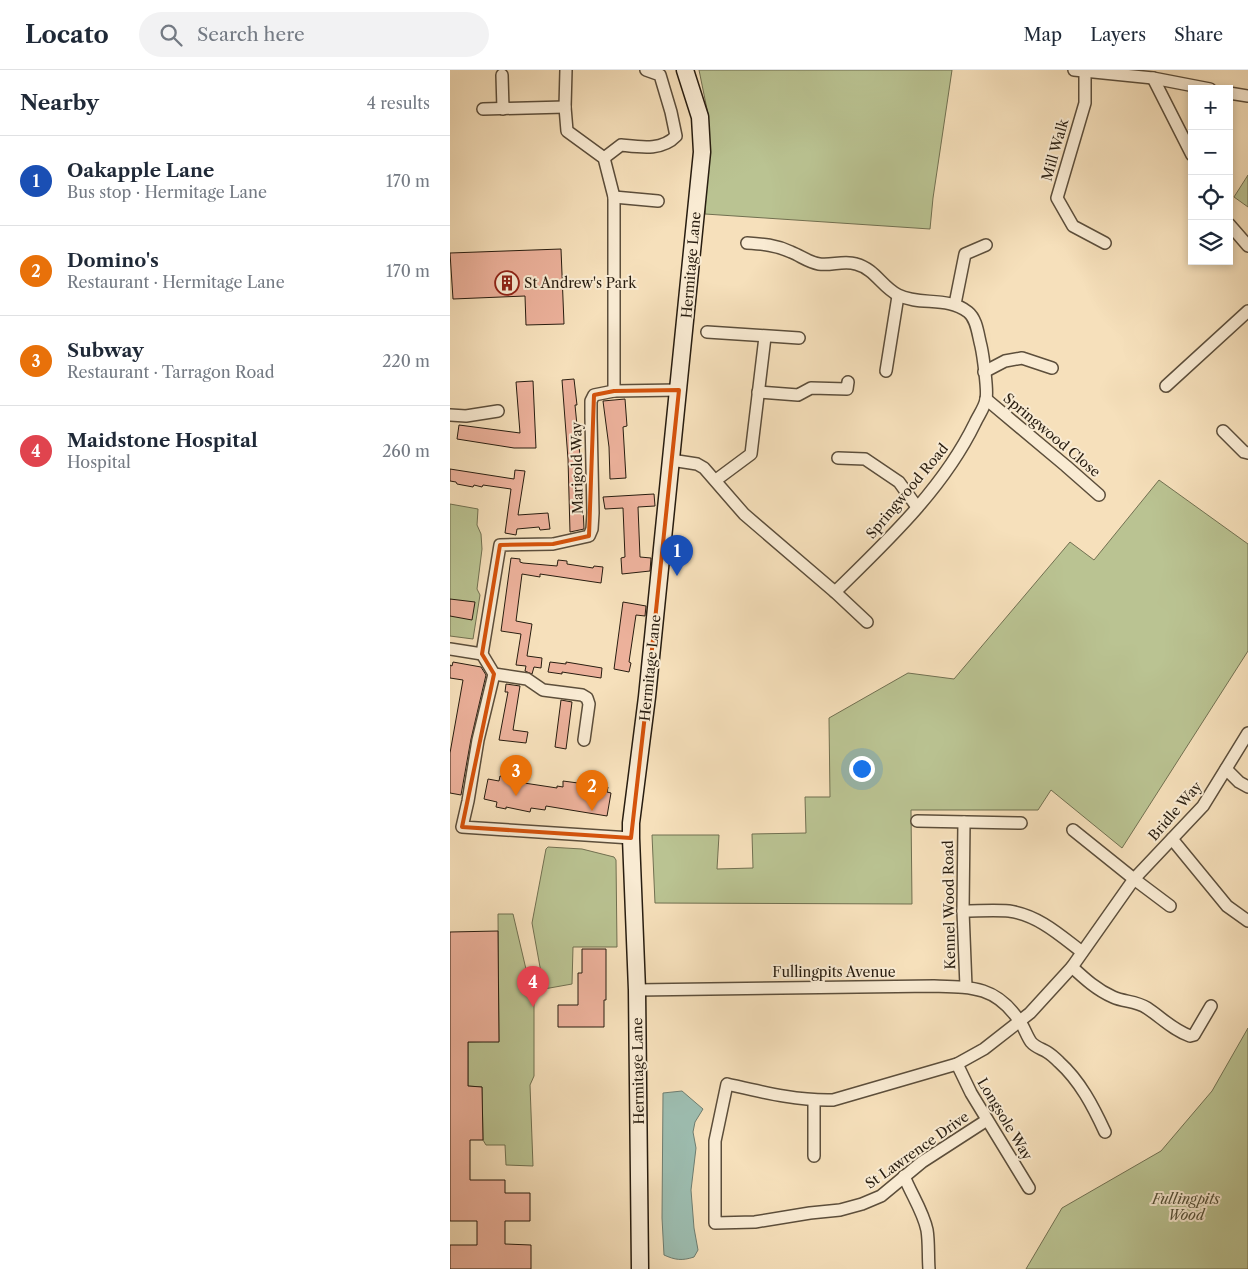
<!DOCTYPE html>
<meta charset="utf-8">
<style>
body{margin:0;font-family:"Libre Caslon Text",serif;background:#f2f2f3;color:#1f2937}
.controls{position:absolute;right:15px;top:15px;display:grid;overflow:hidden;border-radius:0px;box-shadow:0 2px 8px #0003}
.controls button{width:45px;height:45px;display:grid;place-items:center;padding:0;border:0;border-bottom:1px solid #e0e1e3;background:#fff;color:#1f2937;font:25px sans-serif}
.you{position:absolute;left:411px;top:698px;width:18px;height:18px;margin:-12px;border:4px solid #fff;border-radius:50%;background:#1a73e8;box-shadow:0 0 0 8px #1a73e833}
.badge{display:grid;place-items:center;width:32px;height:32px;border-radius:50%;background:#8f2418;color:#fff;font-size:16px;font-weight:700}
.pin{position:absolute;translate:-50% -41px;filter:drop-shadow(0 1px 2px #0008)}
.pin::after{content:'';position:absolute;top:26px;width:18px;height:15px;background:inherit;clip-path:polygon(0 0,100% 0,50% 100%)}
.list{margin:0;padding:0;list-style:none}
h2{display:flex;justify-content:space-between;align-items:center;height:65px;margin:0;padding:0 20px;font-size:21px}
h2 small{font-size:16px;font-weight:400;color:#747a83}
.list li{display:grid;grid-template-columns:32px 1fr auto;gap:15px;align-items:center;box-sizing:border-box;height:90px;padding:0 20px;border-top:1px solid #e0e1e3}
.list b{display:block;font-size:19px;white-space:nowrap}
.list p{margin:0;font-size:16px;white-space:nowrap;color:#747a83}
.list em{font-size:16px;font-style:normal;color:#747a83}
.icon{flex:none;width:28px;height:28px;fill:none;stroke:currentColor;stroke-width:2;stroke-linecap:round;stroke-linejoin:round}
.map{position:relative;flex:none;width:798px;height:1199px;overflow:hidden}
header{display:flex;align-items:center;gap:30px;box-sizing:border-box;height:70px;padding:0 25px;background:#fff;border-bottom:1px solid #e0e1e3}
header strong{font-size:24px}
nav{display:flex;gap:28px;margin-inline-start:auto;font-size:18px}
.search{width:350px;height:45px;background:#f2f2f3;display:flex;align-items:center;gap:12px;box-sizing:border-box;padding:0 18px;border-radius:28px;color:#747a83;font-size:19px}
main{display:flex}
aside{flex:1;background:#fff}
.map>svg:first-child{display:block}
.green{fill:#bac392;stroke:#717051}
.water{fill:#9dbdb0;stroke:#6e7d70}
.building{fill:#ecb19b;stroke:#281d10}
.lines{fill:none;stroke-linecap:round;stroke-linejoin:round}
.minor-casing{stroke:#5c4e3b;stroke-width:14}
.secondary-casing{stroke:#281d10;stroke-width:19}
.minor{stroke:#f9ebd3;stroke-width:11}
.secondary{stroke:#f9ebd3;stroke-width:16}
.marked{fill:none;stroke:#d5530c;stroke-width:4;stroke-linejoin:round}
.labels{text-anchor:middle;stroke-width:4;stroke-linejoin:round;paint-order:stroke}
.street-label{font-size:14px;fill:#281d10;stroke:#f9ebd3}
.poi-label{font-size:14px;fill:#281d10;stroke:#f9ebd3;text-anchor:start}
.park-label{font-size:14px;font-style:italic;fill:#544f37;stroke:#f9ebd3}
</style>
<header>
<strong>Locato</strong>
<div class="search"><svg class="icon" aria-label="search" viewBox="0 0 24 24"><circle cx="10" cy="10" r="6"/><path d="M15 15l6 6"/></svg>Search here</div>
<nav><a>Map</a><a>Layers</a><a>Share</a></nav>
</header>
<main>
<aside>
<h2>Nearby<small>4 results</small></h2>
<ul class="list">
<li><span class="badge" style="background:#1a4fb4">1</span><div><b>Oakapple Lane</b><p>Bus stop · Hermitage Lane</p></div><em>170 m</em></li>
<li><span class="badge" style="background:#e8710a">2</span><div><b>Domino's</b><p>Restaurant · Hermitage Lane</p></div><em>170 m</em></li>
<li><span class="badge" style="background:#e8710a">3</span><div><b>Subway</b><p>Restaurant · Tarragon Road</p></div><em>220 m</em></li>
<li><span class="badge" style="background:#e0444e">4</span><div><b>Maidstone Hospital</b><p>Hospital</p></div><em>260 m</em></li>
</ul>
</aside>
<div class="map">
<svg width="798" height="1199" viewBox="0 0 798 1199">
<rect width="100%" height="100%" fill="#f6e0bb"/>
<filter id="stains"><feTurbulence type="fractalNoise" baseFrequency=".004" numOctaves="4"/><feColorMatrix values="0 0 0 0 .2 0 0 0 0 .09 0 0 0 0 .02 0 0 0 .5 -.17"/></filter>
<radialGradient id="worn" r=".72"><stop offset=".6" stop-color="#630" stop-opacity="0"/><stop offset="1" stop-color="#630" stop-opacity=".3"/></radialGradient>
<g class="green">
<path d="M249 0H502L483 128 480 159 255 144 258 44Z"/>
<path d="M798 105V137L784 127Z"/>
<path d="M709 410 798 474V581L672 778 601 720 588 740H461L462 834 205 833 202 765H269L267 799 303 798 302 764 356 763 355 727H380L379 648 458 603 504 609 620 472 644 490Z"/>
<path d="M0 434 28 439 27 455 31 464 32 479 27 519 30 525 23 569 0 566Z"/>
<path d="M98 777 132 779 164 787 166 790 167 877H123L122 914 94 919 82 853 96 779Z"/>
<path d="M48 844H63L84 933V1006L80 1015 83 1096 56 1095 55 1075H36L33 1070 32 1017 18 1016V972L49 971Z"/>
<path d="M798 958V1199H576L612 1138 711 1081 762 1021Z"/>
</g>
<path class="water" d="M232 1021 253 1039 245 1052 243 1062 246 1078 241 1120 244 1158 248 1180 244 1187C232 1191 225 1190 214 1185L212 1148 213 1023Z"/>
<g class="building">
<path d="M111 179 114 254 76 255 75 226 3 229 0 183Z"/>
<path d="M124 309 127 335H125L131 396 134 459 120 462 118 389 112 310Z"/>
<path d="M83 311 86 378H64L7 369 9 355 70 363 66 312Z"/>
<path d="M175 329 177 356 173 357 176 408 160 409 159 377 153 331Z"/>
<path d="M0 399 64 409 65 400 75 401 68 445 98 443 100 459 90 460 89 457 67 459 66 465 55 463 61 419 33 415 32 417 24 415 23 417 7 414 6 412 0 411Z"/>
<path d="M204 424 205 436 188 437 190 487 201 488 200 501 172 504 171 488 175 487 173 438 155 439 153 427Z"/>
<path d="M61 488 70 489V492L73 493 107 496 108 490 117 491V494L143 498 144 496 153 497 151 513 90 504V507L72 504 66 551 82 554 77 586 92 588 91 598 84 597 82 604 75 601 76 596 66 595 71 564 51 561Z"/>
<path d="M0 529 25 532 22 550 0 546Z"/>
<path d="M173 532 196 536 195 546 186 545 179 592 181 593 179 602 164 599Z"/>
<path d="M3 592 31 597 36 605 21 669 11 725 0 723V683L13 610 0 608V595L2 596Z"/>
<path d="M100 592 116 594V592L152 598 151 608 112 602V604L98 602Z"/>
<path d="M56 614 70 616 63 660 78 662 76 673 49 670 58 622H55Z"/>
<path d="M111 630 122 632 116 679 105 677Z"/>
<path d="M50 706 62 709 61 711 107 718V716L113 717V711L158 717 157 722 161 723 157 746 96 736 95 740 81 738 80 742 56 737V739L46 737 47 732 34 729 38 709 49 711Z"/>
<path d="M48 861 49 972H18V1016L32 1017 33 1070H20V1110H55V1123H80V1151H55V1174L81 1175V1199H0V1175H27V1151H0V862Z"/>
<path d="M132 879H156V930H154V957H108V935H128V903H132Z"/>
</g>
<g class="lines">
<g class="minor-casing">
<g id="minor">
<path d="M116 0 115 37 117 61 154 88 164 127V321"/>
<path d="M624 0 703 8 760 19"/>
<path d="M635 2V33L607 128 623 156 655 173"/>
<path d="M52 5 53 39"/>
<path d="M703 8 742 85"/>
<path d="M779 23 798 26"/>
<path d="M33 39 115 37"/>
<path d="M154 88 171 75C190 77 212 81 226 66L221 42 210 5 196 0"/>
<path d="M164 127 208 131"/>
<path d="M779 154 798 176"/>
<path d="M297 173C313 174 326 175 341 182 351 186 358 192 369 194 381 196 394 190 406 194 425 199 432 217 448 225 470 236 497 226 518 242 527 249 528 265 531 276 533 285 538 321 536 329 535 337 528 346 525 353 493 419 437 471 385 522"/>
<path d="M505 234 515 184 536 175"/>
<path d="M257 262 349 268"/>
<path d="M436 301 448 226"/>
<path d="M534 302 555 291 572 288 602 298"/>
<path d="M716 316 798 241"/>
<path d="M308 322 348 325 361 318 397 319 398 312"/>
<path d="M536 329 616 396 649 425"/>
<path d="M0 345 16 346 48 341"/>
<path d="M773 361 794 382 798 383"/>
<path d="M388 388 415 389 449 412 467 437"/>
<path d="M221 390 247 394 254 398 294 444 385 522 417 552"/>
<path d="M266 410 301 384 315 267"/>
<path d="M0 579 32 584"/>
<path d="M44 604 77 609 93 620 132 625 137 628 139 634 134 670"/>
<path d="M776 699 789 712 798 717"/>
<path d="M467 751 571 753"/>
<path d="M514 752 513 841 516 917"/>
<path d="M181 768 12 757 18 731 28 670 44 604 32 584 50 475 103 474 139 466 142 459 143 443 141 348V331L144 325 164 321 229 320"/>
<path d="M722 769 777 836 798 851"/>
<path d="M720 836 684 809 753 736 798 663"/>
<path d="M513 841C528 841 544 840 559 841 588 845 610 865 632 882"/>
<path d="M622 897C635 909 647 920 663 927 674 932 686 931 697 938 712 948 723 960 740 966L744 965 761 936"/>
<path d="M187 920 484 916C521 917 545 916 568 949 574 956 576 965 581 972 585 977 592 979 597 982 602 985 605 988 609 992 630 1011 643 1036 655 1062"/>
<path d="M507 994 521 1023 579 1118"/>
<path d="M537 1050 472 1092 431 1126 412 1134 390 1140 360 1143 305 1152 265 1153V1071L277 1014C312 1022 347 1031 383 1030L507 994 534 979 580 943 622 897 684 809 623 760"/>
<path d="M364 1086V1031"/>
<path d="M454 1106C461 1124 473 1141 477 1160 479 1172 478 1186 479 1199"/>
</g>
</g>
<g class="secondary-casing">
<path id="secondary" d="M190 1199 187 920 181 768V753L197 627 252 82 250 47 235 0"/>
</g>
<use href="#minor" class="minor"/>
<use href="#secondary" class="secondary"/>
</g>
<path class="marked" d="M229 320 197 627 181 768 12 757 44 604 32 584 50 475 103 474 139 466 144 325 164 321Z"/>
<defs>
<g id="building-ring" transform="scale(1.25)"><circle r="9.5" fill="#f9ebd3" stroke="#8f2418" stroke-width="1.5"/><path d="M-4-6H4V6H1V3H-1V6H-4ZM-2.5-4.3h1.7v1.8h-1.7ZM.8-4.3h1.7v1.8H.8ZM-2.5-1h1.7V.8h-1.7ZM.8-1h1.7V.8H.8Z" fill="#8f2418"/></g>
</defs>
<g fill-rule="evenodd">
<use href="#building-ring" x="57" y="213"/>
</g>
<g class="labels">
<g class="street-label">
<text transform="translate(605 80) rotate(-74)" y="5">Mill Walk</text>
<text transform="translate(241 195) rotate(-85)" y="5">Hermitage Lane</text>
<text transform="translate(602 365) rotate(40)" y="5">Springwood Close</text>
<text transform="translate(127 398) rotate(-91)" y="5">Marigold Way</text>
<text transform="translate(457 421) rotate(-50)" y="5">Springwood Road</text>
<text transform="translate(200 598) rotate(-84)" y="5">Hermitage Lane</text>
<text transform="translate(725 741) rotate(-49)" y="5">Bridle Way</text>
<text transform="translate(499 835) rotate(-91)" y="5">Kennel Wood Road</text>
<text x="384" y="907">Fullingpits Avenue</text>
<text transform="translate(188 1001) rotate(-91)" y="5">Hermitage Lane</text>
<text transform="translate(555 1049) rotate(59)" y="5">Longsole Way</text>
<text transform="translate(467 1080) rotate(-35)" y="5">St Lawrence Drive</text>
</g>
<g class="poi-label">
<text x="74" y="218">St Andrew's Park</text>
</g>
<g class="park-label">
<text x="736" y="1134">Fullingpits<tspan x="736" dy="16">Wood</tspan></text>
</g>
</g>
<rect width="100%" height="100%" filter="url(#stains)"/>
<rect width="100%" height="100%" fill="url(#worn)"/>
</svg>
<div class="controls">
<button>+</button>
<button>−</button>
<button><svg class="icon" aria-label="locate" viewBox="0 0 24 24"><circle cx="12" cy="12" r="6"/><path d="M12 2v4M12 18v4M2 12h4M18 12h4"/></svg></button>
<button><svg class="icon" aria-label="layers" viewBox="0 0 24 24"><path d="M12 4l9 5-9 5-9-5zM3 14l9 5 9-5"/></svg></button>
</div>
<div class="you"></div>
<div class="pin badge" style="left:227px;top:506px;background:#1a4fb4">1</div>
<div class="pin badge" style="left:142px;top:741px;background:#e8710a">2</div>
<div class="pin badge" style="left:66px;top:726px;background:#e8710a">3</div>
<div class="pin badge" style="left:83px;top:937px;background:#e0444e">4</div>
</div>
</main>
